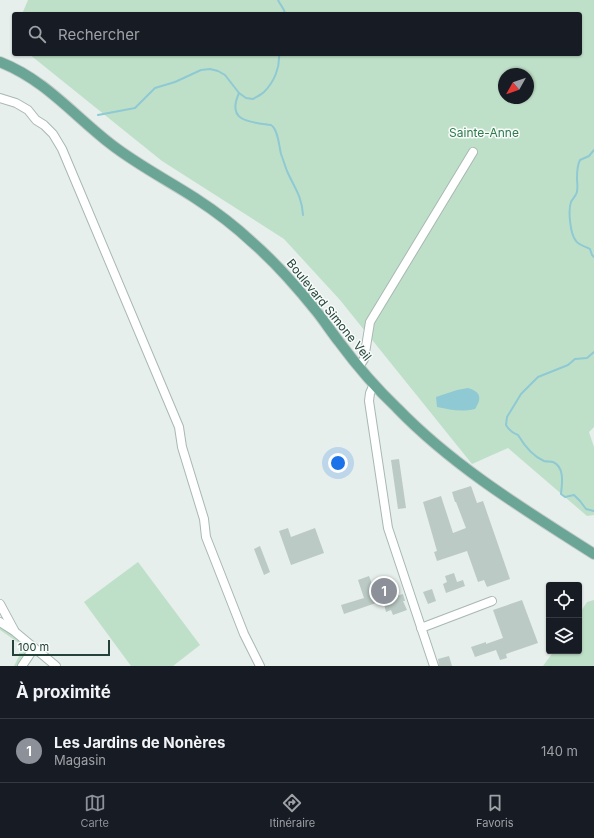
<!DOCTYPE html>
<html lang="fr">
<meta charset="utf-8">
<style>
body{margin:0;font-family:Inter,sans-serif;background:#242831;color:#f1f3f6}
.controls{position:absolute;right:12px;bottom:12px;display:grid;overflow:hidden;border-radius:4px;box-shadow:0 1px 3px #0004}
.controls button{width:36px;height:36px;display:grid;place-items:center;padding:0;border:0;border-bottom:1px solid #363941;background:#171b24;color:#f1f3f6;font:20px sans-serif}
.compass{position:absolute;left:498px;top:68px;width:36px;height:36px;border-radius:50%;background:#171b24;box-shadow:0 1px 3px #0004;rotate:230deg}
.scale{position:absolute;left:12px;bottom:10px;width:98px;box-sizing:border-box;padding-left:4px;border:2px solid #24423a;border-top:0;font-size:11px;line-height:14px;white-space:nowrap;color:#24423a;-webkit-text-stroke:3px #f7fbf9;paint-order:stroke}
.you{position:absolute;left:338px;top:463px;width:14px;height:14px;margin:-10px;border:3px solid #fff;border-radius:50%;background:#1a73e8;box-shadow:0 0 0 6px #1a73e833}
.badge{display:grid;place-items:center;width:26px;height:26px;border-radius:50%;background:#8c9099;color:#fff;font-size:13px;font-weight:700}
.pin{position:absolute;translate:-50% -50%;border:2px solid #fff;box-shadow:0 1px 4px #0006}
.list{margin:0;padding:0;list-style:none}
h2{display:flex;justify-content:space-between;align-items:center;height:52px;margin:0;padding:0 16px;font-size:17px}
h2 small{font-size:13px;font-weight:400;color:#9ea1a6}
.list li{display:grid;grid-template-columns:26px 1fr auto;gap:12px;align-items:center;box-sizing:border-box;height:64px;padding:0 16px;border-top:1px solid #363941}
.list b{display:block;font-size:15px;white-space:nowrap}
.list p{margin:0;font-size:13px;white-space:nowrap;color:#9ea1a6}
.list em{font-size:13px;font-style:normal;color:#9ea1a6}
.icon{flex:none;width:22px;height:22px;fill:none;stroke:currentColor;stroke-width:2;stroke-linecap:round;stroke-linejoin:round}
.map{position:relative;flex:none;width:594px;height:666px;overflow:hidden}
.search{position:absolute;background:#171b24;box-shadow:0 1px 3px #0004;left:12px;right:12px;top:12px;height:44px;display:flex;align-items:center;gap:10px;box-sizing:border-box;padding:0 14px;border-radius:4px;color:#9ea1a6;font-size:15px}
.sheet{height:116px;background:#171b24}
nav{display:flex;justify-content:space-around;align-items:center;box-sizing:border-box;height:56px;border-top:1px solid #363941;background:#171b24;font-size:11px;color:#9ea1a6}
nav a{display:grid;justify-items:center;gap:2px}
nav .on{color:#8c9099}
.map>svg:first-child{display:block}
.green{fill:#bfe0c8;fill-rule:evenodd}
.water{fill:#8ec9d4}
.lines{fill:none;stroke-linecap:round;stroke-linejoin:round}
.stream{stroke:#8ec9d4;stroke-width:2}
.building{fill:#bbcac4}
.minor-casing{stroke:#a8b8b2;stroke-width:10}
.major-casing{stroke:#c2cac8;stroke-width:12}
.minor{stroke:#fff;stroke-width:8}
.major{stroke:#6aa596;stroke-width:10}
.labels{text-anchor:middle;stroke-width:3;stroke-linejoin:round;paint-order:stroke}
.park-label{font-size:12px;fill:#2d7a4b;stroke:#f7fbf9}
.street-label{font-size:12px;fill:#24423a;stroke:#f7fbf9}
</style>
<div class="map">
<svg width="594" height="666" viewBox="0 0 594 666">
<rect width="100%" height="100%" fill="#e6efeb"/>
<g class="green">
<path d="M28 0H594V427L589 432 594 447V515L587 516 508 448 472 464 340 300 284 239 162 161 29 54H580V14H22ZM504 74H528V98H504Z"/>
<path d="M138 562 200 645 173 666H131L84 602Z"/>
<path d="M594 600V666H543L554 651H579V614L587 602Z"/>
<path d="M0 626C9 632 26 639 25 652 25 657 21 662 18 666H14L19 656V643L0 630Z"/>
</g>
<path class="water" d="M468 388C481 392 482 398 475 409 461 412 451 410 437 407L436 397 457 390Z"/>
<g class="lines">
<g class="stream">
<path d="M278 0C280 5 285 9 285 14"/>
<path d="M239 93C226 122 250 122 271 125 278 129 279 146 281 154 283 159 285 166 287 171 294 187 302 196 303 215"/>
<path d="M98 115 135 108 155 88 175 82 201 70 210 69 218 71 225 75 239 93 246 98 253 99C256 97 261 95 264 92 274 82 280 68 279 54"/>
<path d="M594 150 589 156 580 160C577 166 577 172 577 178 577 183 578 186 577 191 577 195 573 198 571 202 568 210 570 234 576 241 580 246 585 246 590 249L592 255 594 257"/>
<path d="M594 352 587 358 575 359 568 365 538 377 521 394 507 417 506 425C509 430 512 433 518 435 524 445 532 456 544 461 547 462 551 461 553 462 565 467 562 484 561 494L565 497 574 495 580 501 586 509 594 511"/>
</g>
</g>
<g class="building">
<path d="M399 459 406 508 398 509 391 460Z"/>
<path d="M471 486 477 503 483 501 510 579 487 587 484 580 478 582 467 551 437 561 434 552 437 551 423 502 441 496 453 533 466 528 456 502H455L452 492Z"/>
<path d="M288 528 291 537 315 528 324 553 291 565 279 531Z"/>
<path d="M260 546 270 572 264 575 254 549Z"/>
<path d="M454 573 457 582 463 580 465 586 446 593 443 584 447 582 445 576Z"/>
<path d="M369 576 379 602 344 614 341 605 364 598 358 580Z"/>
<path d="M432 589 436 601 428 604 423 592Z"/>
<path d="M403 594 405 601H403L407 610 393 615 391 610 386 612 383 600Z"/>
<path d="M522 600 538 643 506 654 507 658 500 660 496 650 475 657 471 647 486 642V644L503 638 493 610Z"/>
<path d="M449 656 452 666H439L438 659Z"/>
</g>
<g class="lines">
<g class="minor-casing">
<g id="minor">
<path d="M0 98 16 103 28 110 36 120 44 125 53 134 62 149 179 427 182 447 204 519 206 537 244 634 260 666"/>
<path d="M359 367 364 359 370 322 473 152"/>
<path d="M374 384 370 393 369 401 388 528 434 666"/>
<path d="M0 604 14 630"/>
<path d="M0 622 14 631 56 666"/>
<path d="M421 628 492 601"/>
<path d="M22 666 34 648"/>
</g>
</g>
<g class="major-casing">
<path id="major" d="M0 62C46 80 74 116 112 145 138 165 167 180 195 198 215 211 235 226 253 243 277 264 297 287 317 312 325 322 332 333 340 343 357 366 376 388 397 408 454 467 525 510 594 554"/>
</g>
<use href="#minor" class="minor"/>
<use href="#major" class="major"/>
</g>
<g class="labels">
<g class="park-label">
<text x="484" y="137">Sainte-Anne</text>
</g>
<g class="street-label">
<text transform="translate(329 310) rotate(51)" y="4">Boulevard Simone Veil</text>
</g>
</g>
</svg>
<div class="controls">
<button><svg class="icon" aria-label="locate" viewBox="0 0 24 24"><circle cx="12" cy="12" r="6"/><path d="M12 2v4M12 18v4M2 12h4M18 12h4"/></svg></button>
<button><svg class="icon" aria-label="layers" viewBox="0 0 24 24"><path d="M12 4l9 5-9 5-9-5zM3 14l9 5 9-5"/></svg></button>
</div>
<svg class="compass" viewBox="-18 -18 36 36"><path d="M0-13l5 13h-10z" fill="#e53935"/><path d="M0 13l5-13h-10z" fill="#9ea1a6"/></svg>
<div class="scale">100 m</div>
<div class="you"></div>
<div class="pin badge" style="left:384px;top:591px">1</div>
<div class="search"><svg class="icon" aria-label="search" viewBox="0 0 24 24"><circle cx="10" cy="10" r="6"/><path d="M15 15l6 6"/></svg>Rechercher</div>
</div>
<section class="sheet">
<h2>À proximité<small></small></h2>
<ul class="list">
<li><span class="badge">1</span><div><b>Les Jardins de Nonères</b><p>Magasin</p></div><em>140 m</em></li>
</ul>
</section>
<nav>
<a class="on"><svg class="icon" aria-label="map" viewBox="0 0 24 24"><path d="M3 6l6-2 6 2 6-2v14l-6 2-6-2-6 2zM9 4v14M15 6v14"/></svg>Carte</a>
<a><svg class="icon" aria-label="directions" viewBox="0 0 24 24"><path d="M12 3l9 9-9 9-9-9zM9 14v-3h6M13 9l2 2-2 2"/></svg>Itinéraire</a>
<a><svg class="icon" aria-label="saved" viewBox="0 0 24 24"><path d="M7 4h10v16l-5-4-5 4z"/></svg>Favoris</a>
</nav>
